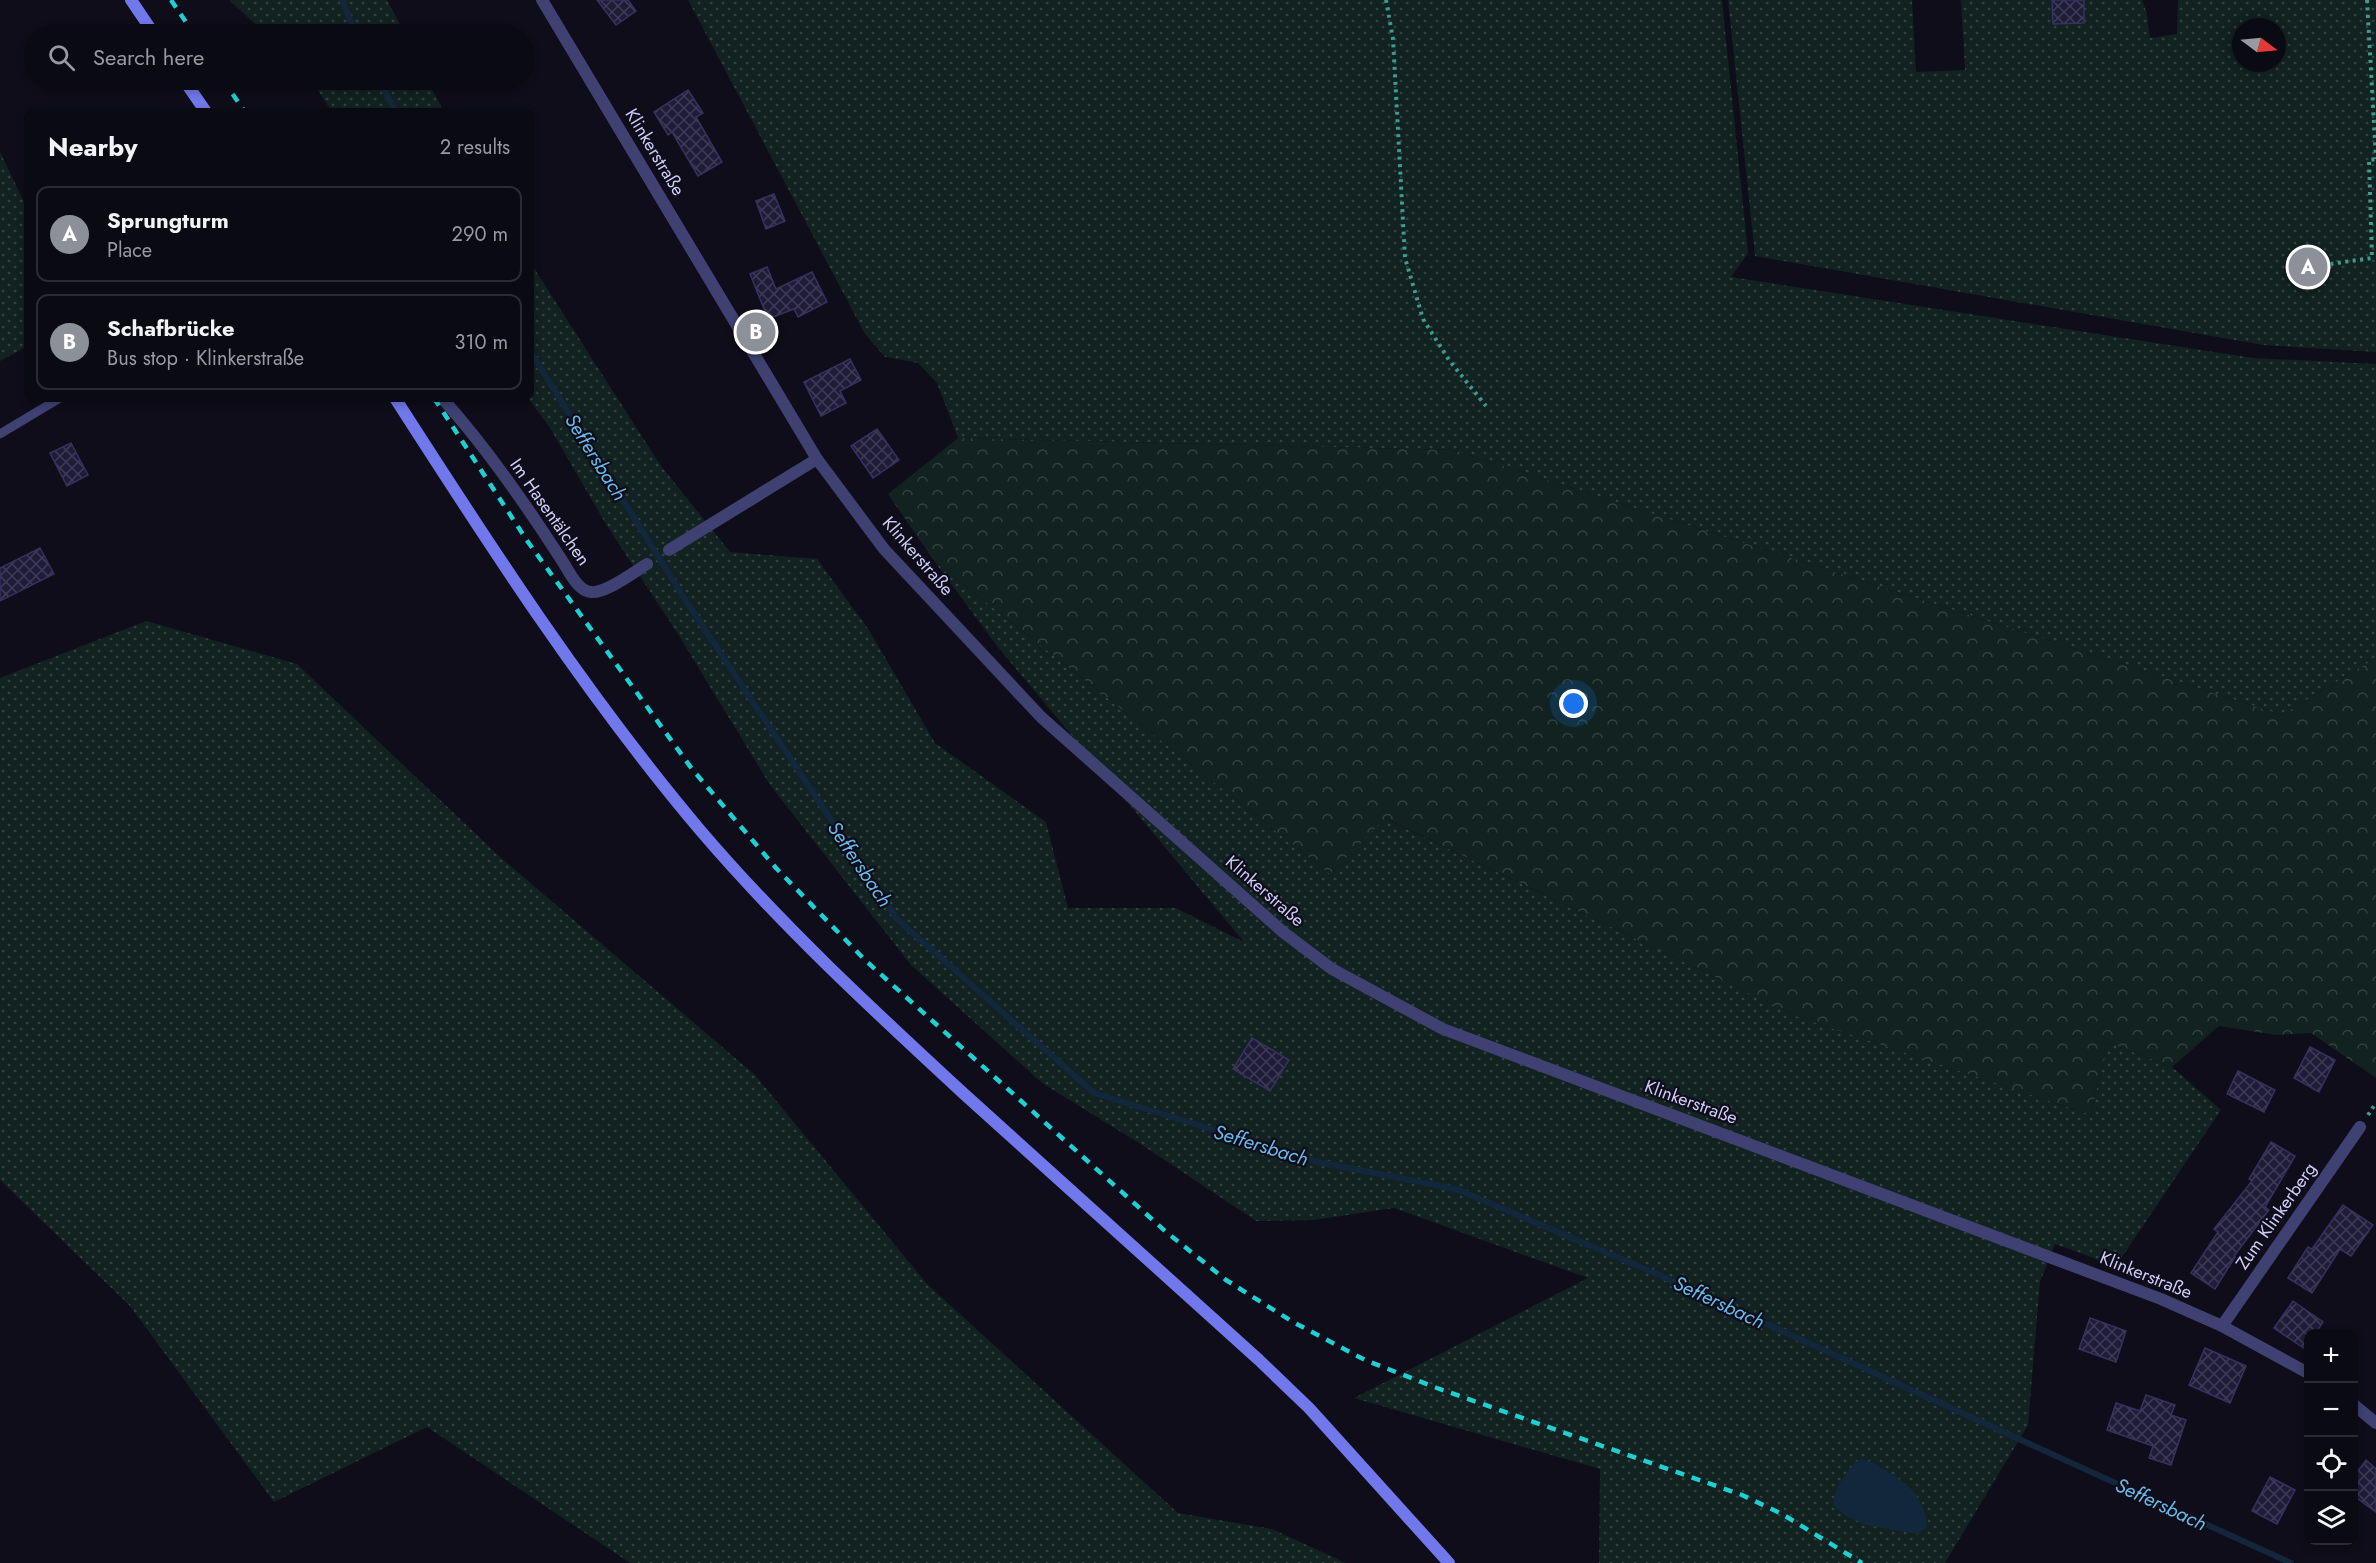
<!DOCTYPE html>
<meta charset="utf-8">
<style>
body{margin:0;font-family:Jost,sans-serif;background:#13131c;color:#f1f3f6}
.controls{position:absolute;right:18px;bottom:18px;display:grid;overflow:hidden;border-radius:12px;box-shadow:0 3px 9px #0003}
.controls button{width:54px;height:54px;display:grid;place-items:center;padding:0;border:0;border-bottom:2px solid #2a2b33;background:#0a0a13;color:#f1f3f6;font:30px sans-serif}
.compass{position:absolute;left:2232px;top:18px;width:54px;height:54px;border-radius:50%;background:#0a0a13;box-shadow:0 3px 9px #0003;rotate:106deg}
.you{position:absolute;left:1574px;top:704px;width:21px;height:21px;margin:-15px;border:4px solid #fff;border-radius:50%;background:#1a73e8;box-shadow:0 0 0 9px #1a73e833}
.badge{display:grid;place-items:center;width:39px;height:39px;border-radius:50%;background:#8c9099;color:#fff;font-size:20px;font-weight:700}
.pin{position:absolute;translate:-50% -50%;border:3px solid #fff;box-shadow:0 2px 6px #0006}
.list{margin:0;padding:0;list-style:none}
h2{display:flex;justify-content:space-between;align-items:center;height:78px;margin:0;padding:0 24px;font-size:26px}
h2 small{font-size:20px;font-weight:400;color:#999aa0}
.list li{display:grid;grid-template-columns:39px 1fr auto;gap:18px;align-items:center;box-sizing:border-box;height:96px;margin:0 12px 12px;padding:0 12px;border:2px solid #2a2b33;border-radius:12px}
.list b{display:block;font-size:22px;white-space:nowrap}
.list p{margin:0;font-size:20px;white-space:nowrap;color:#999aa0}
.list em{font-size:20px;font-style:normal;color:#999aa0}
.icon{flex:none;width:33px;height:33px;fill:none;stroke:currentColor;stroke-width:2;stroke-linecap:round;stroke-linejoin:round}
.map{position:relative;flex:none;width:2376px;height:1563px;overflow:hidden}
.search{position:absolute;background:#0a0a13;box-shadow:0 3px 9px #0003;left:24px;top:24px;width:510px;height:66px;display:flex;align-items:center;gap:15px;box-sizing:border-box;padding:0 21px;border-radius:33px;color:#999aa0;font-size:22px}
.panel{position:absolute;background:#0a0a13;box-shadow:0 3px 9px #0003;left:24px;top:108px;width:510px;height:294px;border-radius:12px}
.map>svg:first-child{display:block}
.grass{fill:url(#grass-dots);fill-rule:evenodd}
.forest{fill:url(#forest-crowns)}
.water{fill:#13273c}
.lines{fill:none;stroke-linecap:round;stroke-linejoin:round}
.stream{stroke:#13273c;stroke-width:6}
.building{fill:url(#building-cross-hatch);stroke:#363161;stroke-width:1.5}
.path{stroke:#3c9c8e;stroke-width:4;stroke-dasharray:3 4.5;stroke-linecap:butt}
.lane{stroke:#3e4172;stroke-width:9}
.street{stroke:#3e4172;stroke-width:12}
.secondary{stroke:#7078eb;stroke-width:12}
.rail{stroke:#1ed0d3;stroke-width:4.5;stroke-dasharray:9 8;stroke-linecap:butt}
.labels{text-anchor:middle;stroke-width:4.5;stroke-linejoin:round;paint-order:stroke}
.street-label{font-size:18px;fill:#ceccf8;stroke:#0e0d19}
.water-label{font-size:20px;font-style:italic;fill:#68b9ea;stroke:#0e0d19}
</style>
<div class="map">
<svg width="2376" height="1563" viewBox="0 0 2376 1563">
<defs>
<pattern id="grass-dots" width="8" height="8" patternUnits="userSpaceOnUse" patternTransform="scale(1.5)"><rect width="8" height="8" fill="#112220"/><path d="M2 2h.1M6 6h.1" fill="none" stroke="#324141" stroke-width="1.8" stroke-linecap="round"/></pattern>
<pattern id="forest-crowns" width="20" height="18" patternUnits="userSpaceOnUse" patternTransform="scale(1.5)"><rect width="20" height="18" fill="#112220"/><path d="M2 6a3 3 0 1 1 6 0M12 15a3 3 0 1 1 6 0" fill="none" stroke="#324141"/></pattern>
<pattern id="building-cross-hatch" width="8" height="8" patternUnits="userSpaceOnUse" patternTransform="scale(1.5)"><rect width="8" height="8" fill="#1f1c38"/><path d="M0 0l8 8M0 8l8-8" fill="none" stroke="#3e3c56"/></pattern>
</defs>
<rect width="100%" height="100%" fill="#0e0d19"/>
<g class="grass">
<path d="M229 0H387L405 34H266Z"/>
<path d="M688 0H1722L1748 253 1731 277 2253 358 2376 364V658L2282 715 1453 450 958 438 937 383 918 363 885 357 865 334Z"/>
<path d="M1728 0H1912L1916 72 1965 70 1961 0H2142L2147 14 2150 38 2177 34 2178 0H2376V352L2263 345 1755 256ZM2241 27H2277V63H2241Z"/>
<path d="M311 80H427L444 112H332Z"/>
<path d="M0 152 28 210V346L0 361Z"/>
<path d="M530 262 661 466 730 552 817 559 869 630 935 743 1046 822 1068 908H1176L1244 942 997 646 934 561 1330 874 1384 818 1799 1017 2091 1115 2107 1042 2172 1067 2221 1110 2116 1266 2055 1244 2040 1282 2028 1425 1945 1563H1599L1600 1469 1354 1398 1588 1278 1394 1208 1314 1220 1256 1221 1139 1143 1042 1083 911 965 770 785 676 631 607 526 550 428 528 398Z"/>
<path d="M146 621 297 664 500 857 755 1075 928 1285 1178 1513 1272 1529 1346 1563H630L427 1427 274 1502 130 1306 0 1180V678Z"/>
</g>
<path class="forest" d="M958 438 1453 450 2282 715 2376 658V1078L2311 1033 2276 1035 2219 1026 2172 1067 2107 1042 2091 1115 1798 1017 1385 818 1330 874 934 561 888 494Z"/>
<path class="water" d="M1859 1459C1871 1460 1877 1465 1888 1472 1909 1484 1926 1500 1927 1527L1917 1534 1866 1525 1846 1516 1833 1505C1835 1485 1845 1473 1859 1459Z"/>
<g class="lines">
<g class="stream">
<path d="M342 0 356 34"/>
<path d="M379 80 396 112"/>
<path d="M530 351 684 598 897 919 1094 1093 1318 1162 1456 1189 1657 1274 2291 1563"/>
</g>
</g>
<g class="building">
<path d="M597 0H628L636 11 616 25Z"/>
<path d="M2052 0H2084V23L2053 24Z"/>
<path d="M688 90 703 113 696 117 722 162 698 176 672 132 668 135 654 112Z"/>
<path d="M774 194 785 221 766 229 756 201Z"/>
<path d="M767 267 776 289 812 272 827 302 798 317 794 309 768 319 750 274Z"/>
<path d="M850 359 861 380 840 391 846 403 821 416 804 382Z"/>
<path d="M877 429 899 460 873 478 851 446Z"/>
<path d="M71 443 88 475 67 486 50 453Z"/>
<path d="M40 548 54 574 0 601V568Z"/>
<path d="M1252 1038 1289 1060 1270 1091 1233 1069Z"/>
<path d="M2310 1047 2335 1060 2319 1092 2294 1078Z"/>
<path d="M2238 1071 2275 1090 2264 1112 2227 1094Z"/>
<path d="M2271 1142 2295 1156 2265 1207 2269 1210 2234 1256 2235 1257 2215 1289 2191 1273 2218 1232 2214 1229 2252 1181 2249 1179Z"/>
<path d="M2343 1205 2373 1225 2351 1256 2340 1249 2312 1293 2288 1278 2308 1247 2312 1249Z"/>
<path d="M2293 1301 2323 1322 2315 1334H2308V1343L2305 1349 2274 1328Z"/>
<path d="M2090 1318 2126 1331 2116 1362 2079 1349Z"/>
<path d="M2205 1348 2246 1366 2230 1403 2189 1385Z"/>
<path d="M2146 1395 2175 1405 2171 1415 2186 1420 2171 1465 2149 1458 2153 1446 2107 1430 2116 1403 2140 1411Z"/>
<path d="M2366 1460 2376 1469V1512L2354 1496V1476Z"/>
<path d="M2270 1477 2295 1490 2277 1524 2252 1511Z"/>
</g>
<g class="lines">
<g class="path">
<path d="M1386 0 1393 39 1405 258 1423 319 1449 360 1486 406"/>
<path d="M2367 0 2376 159"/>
<path d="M2323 265 2372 258 2369 160 2376 159"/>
<path d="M2368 1115 2376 1103"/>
</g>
<path class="lane" d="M0 434 60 398"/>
<g class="street">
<path d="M542 0 817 459 884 549 1041 717 1283 932 1332 969 1443 1029 2161 1299 2222 1326 2308 1373"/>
<path d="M442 398C486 447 525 503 561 559 568 569 577 591 591 592 605 594 634 572 647 564"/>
<path d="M669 550 817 459"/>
<path d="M2222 1326 2360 1127"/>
<path d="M2354 1405 2376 1423"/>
</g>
<g class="secondary">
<path d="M131 0 154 34"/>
<path d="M184 80 206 112"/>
<path d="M395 398C490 546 586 695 700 830 780 924 872 1009 963 1093 1061 1182 1160 1271 1259 1360L1309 1408 1449 1563"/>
</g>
<g class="rail">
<path d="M171 0 194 34"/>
<path d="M223 80 245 112"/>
<path d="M434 398 528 542 692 769 776 868 865 960 1165 1231 1226 1280 1293 1322 1365 1360 1437 1388 1742 1495 1782 1514 1862 1563"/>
</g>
</g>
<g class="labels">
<g class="street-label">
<text transform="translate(655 152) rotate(59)" y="6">Klinkerstraße</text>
<text transform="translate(550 512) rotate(55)" y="6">Im Hasentälchen</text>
<text transform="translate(918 556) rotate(49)" y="6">Klinkerstraße</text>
<text transform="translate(1265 891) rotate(41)" y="6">Klinkerstraße</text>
<text transform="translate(1691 1102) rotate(20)" y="6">Klinkerstraße</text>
<text transform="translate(2276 1216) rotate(-55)" y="6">Zum Klinkerberg</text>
<text transform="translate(2146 1275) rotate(22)" y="6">Klinkerstraße</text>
</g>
<g class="water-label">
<text transform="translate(596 457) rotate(58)" y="7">Seffersbach</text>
<text transform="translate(860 864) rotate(56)" y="7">Seffersbach</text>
<text transform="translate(1261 1145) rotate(17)" y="7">Seffersbach</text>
<text transform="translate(1719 1302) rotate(25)" y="7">Seffersbach</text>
<text transform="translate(2161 1504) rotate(25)" y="7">Seffersbach</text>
</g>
</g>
</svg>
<div class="controls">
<button>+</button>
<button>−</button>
<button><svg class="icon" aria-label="locate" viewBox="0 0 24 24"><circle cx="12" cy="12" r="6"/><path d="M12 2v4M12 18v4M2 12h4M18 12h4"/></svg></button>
<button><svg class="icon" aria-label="layers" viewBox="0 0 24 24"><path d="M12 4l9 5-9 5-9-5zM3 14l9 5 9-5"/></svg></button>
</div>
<svg class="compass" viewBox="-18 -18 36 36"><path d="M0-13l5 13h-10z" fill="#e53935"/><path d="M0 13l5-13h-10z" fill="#999aa0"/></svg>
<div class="you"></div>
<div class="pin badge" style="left:2308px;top:267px">A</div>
<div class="pin badge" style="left:756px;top:332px">B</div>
<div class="search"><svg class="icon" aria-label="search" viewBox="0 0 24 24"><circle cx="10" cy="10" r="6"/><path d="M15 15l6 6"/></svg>Search here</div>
<section class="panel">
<h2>Nearby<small>2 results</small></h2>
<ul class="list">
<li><span class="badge">A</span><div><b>Sprungturm</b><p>Place</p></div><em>290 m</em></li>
<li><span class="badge">B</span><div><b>Schafbrücke</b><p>Bus stop · Klinkerstraße</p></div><em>310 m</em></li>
</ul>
</section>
</div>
